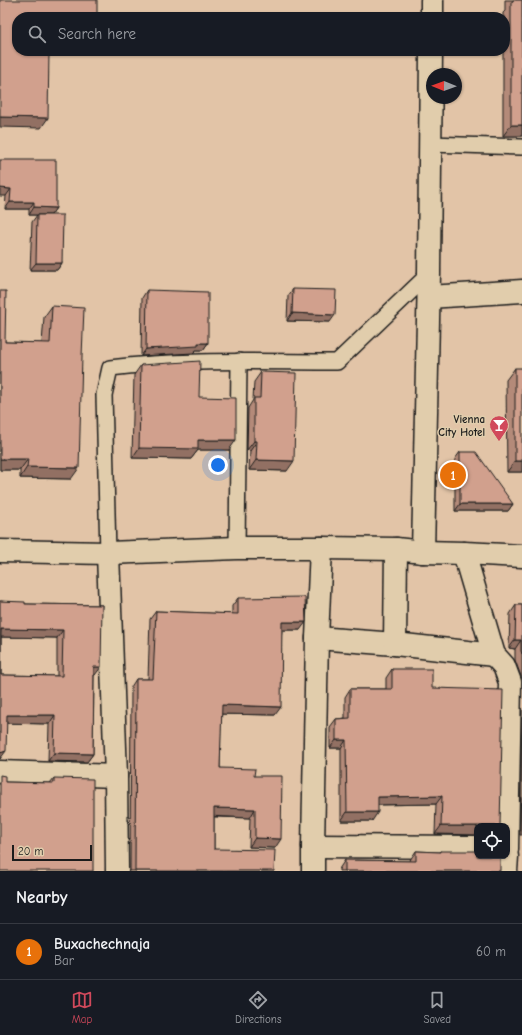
<!DOCTYPE html>
<style>
body{margin:0;font-family:"Comic Neue",sans-serif;background:#242831;color:#f1f3f6}
.controls{position:absolute;right:12px;bottom:12px;display:grid;overflow:hidden;border-radius:8px;box-shadow:0 1px 3px #0004}
.controls button{width:36px;height:36px;display:grid;place-items:center;padding:0;border:0;border-bottom:1px solid #363941;background:#171b24;color:#f1f3f6;font:20px sans-serif}
.compass{position:absolute;left:426px;top:68px;width:36px;height:36px;border-radius:50%;background:#171b24;box-shadow:0 1px 3px #0004;rotate:271deg}
.scale{position:absolute;left:12px;bottom:10px;width:80px;box-sizing:border-box;padding-left:4px;border:2px solid #1c1c1c;border-top:0;font-size:11px;line-height:14px;white-space:nowrap;color:#1c1c1c;-webkit-text-stroke:3px #e1cdac;paint-order:stroke}
.you{position:absolute;left:218px;top:465px;width:14px;height:14px;margin:-10px;border:3px solid #fff;border-radius:50%;background:#1a73e8;box-shadow:0 0 0 6px #1a73e833}
.badge{display:grid;place-items:center;width:26px;height:26px;border-radius:50%;background:#d1495b;color:#fff;font-size:13px;font-weight:700}
.pin{position:absolute;translate:-50% -50%;border:2px solid #fff;box-shadow:0 1px 4px #0006}
.list{margin:0;padding:0;list-style:none}
h2{display:flex;justify-content:space-between;align-items:center;height:52px;margin:0;padding:0 16px;font-size:17px}
h2 small{font-size:13px;font-weight:400;color:#9ea1a6}
.list li{display:grid;grid-template-columns:26px 1fr auto;gap:12px;align-items:center;box-sizing:border-box;height:56px;padding:0 16px;border-top:1px solid #363941}
.list b{display:block;font-size:15px;white-space:nowrap}
.list p{margin:0;font-size:13px;white-space:nowrap;color:#9ea1a6}
.list em{font-size:13px;font-style:normal;color:#9ea1a6}
.icon{flex:none;width:22px;height:22px;fill:none;stroke:currentColor;stroke-width:2;stroke-linecap:round;stroke-linejoin:round}
.map{position:relative;flex:none;width:522px;height:871px;overflow:hidden}
.search{position:absolute;background:#171b24;box-shadow:0 1px 3px #0004;left:12px;right:12px;top:12px;height:44px;display:flex;align-items:center;gap:10px;box-sizing:border-box;padding:0 14px;border-radius:16px;color:#9ea1a6;font-size:15px}
.sheet{height:108px;background:#171b24}
nav{display:flex;justify-content:space-around;align-items:center;box-sizing:border-box;height:56px;border-top:1px solid #363941;background:#171b24;font-size:11px;color:#9ea1a6}
nav a{display:grid;justify-items:center;gap:2px}
nav .on{color:#d1495b}
.map>svg:first-child{display:block}
.lines{fill:none;stroke-linecap:round;stroke-linejoin:round}
.service-casing{stroke:#1c1c1c;stroke-width:18}
.minor-casing{stroke:#1c1c1c;stroke-width:25}
.tertiary-casing{stroke:#1c1c1c;stroke-width:25}
.service{stroke:#e1cdac;stroke-width:15}
.minor{stroke:#e1cdac;stroke-width:22}
.tertiary{stroke:#e1cdac;stroke-width:22}
.wall{fill:#b48a79;stroke:#1c1c1c;fill-rule:evenodd}
.shaded-wall{fill:#927063;stroke:#1c1c1c}
.building{fill:#d1a08d;stroke:#1c1c1c;fill-rule:evenodd}
.labels{text-anchor:middle;stroke-width:3;stroke-linejoin:round;paint-order:stroke}
.poi-label{font-size:11px;font-weight:bold;fill:#1c1c1c;stroke:#e1cdac;text-anchor:end}
</style>
<div class="map">
<svg width="522" height="871" viewBox="0 0 522 871">
<rect width="100%" height="100%" fill="#e2c4a7"/>
<filter id="ink" filterUnits="userSpaceOnUse"><feTurbulence type="fractalNoise" baseFrequency=".025" numOctaves="2"/><feDisplacementMap in="SourceGraphic" scale="8" xChannelSelector="R" yChannelSelector="G"/><feConvolveMatrix kernelMatrix="1 2 1 2 8 2 1 2 1" color-interpolation-filters="sRGB"/></filter>
<g filter="url(#ink)">
<g class="lines">
<g class="service-casing">
<g id="service">
<path d="M430 144 522 147"/>
<path d="M237 548 239 361"/>
<path d="M108 553 104 395 110 368C185 359 261 362 337 362L429 274"/>
</g>
</g>
<g class="minor-casing">
<g id="minor">
<path d="M429 297 522 291"/>
<path d="M108 553 116 776 117 871"/>
<path d="M464 553 494 655 504 666 510 682 507 849"/>
<path d="M317 638 395 644 494 655"/>
<path d="M395 644 396 549"/>
<path d="M0 772 116 776"/>
<path d="M313 846 477 847"/>
<path d="M313 871V846L317 638 321 548"/>
<path d="M506 871 507 856"/>
</g>
</g>
<g class="tertiary-casing">
<g id="tertiary">
<path d="M432 17V0"/>
<path d="M0 551 108 553 237 548H321L396 549 423 552 464 553 522 556"/>
<path d="M423 552 429 274 431 51"/>
</g>
</g>
<use href="#service" class="service"/>
<use href="#minor" class="minor"/>
<use href="#tertiary" class="tertiary"/>
</g>
<g class="wall">
<path d="M505 0H522V136H503V51H505V17H503V13L505 11Z"/>
<path d="M0 160 56 208 51 215 62 263 57 270H30L32 222 37 215H29V209H5L6 196Z"/>
<path d="M293 289 330 322 287 321 288 296Z"/>
<path d="M147 290 208 343 203 350H196L193 353 141 356 142 298Z"/>
<path d="M0 291 5 342 42 343 44 317 52 306 71 479 20 478V470H0Z"/>
<path d="M141 365 199 397 229 450H198L191 459 132 458 134 375Z"/>
<path d="M515 368 522 472H507L506 380Z"/>
<path d="M261 372 287 471 249 470 250 451 247 450 248 408 253 400 254 382Z"/>
<path d="M460 452 513 504 508 511H455V459Z"/>
<path d="M238 598 300 630H282L275 715 221 714 220 768 254 776 275 848 249 847 250 818 214 817V849L274 871H130L131 687 136 679H148L150 619 156 611 232 614V606Z"/>
<path d="M0 601 25 604 102 605 95 675H94L93 754 87 762 48 761 49 724 6 723 0 759ZM1 637 57 638V676L1 675Z"/>
<path d="M516 605H522V679L515 660V649L509 648 510 614Z"/>
<path d="M392 669 432 688 477 826V835L435 834 436 804 378 805 372 821H341V748H330V727L336 719 345 718V697L350 689H386V678Z"/>
<path d="M522 710V835H520Z"/>
<path d="M54 778 93 871 5 782 50 783Z"/>
<path d="M416 851 439 852 440 851 500 871H339V869L345 860 410 861V860Z"/>
</g>
<g class="shaded-wall">
<path d="M0 117 48 118 41 128 0 127Z"/>
<path d="M511 125H522V136H503Z"/>
<path d="M0 188 11 189 6 196H0Z"/>
<path d="M10 202H34L29 209H5Z"/>
<path d="M34 207 56 208 51 215H29Z"/>
<path d="M36 263H62L57 270H30Z"/>
<path d="M292 313 335 315 330 322 287 321Z"/>
<path d="M198 343H208L203 350H196L193 353 141 356 146 349Z"/>
<path d="M198 440H236L229 450H198L191 459 132 458 139 448Z"/>
<path d="M254 441H257L250 451 247 450Z"/>
<path d="M0 459H28L20 470H0Z"/>
<path d="M256 460 294 461 287 471 249 470Z"/>
<path d="M515 461H522V472H507Z"/>
<path d="M27 467 79 468 71 479 20 478Z"/>
<path d="M460 504H513L508 511H455Z"/>
<path d="M282 622H306L300 630H276Z"/>
<path d="M1 629 63 630 57 638 0 637Z"/>
<path d="M515 640H521L515 649 509 648Z"/>
<path d="M94 667H101L95 675H88Z"/>
<path d="M222 705 281 707 275 715 216 714Z"/>
<path d="M7 715H55L49 724 1 723Z"/>
<path d="M336 740H346L341 748H330Z"/>
<path d="M6 751 0 759V753Z"/>
<path d="M54 753 93 754 87 762 48 761Z"/>
<path d="M442 796 436 804 372 805 378 797Z"/>
<path d="M214 808 255 809 250 818 208 816Z"/>
<path d="M347 812H378L372 821H341Z"/>
<path d="M441 826H477V835L435 834Z"/>
<path d="M255 838 281 839 275 848 249 847Z"/>
</g>
<g class="building">
<path d="M0 0H97V17H17V51H49L48 118 0 117Z"/>
<path d="M513 0H522V125H511V2H513Z"/>
<path d="M0 160H56V208L34 207V202H10L11 189 0 188Z"/>
<path d="M37 215H63L62 263H36Z"/>
<path d="M293 289 336 290 335 315 292 313Z"/>
<path d="M147 290 208 292V343H198V346L146 349Z"/>
<path d="M0 291H6L5 342 50 343 52 306 84 308 82 356 79 468 27 467 28 459H0Z"/>
<path d="M200 361 199 397 236 398V440H198V449L139 448 141 365Z"/>
<rect x="515" y="368" width="7" height="93"/>
<path d="M261 372 296 373 294 461 256 460 257 441H254V398H260Z"/>
<path d="M460 452H476L513 504H460Z"/>
<path d="M305 597 306 622H282L281 707 222 705 220 768 255 769 254 776H282L281 839 255 838V809L214 808V849L275 850 274 871H135L136 679H153L156 611 238 614V598Z"/>
<path d="M0 601 25 602V604L102 605 101 667H94L93 754 54 753 55 715H7L6 751 0 753ZM1 629 63 630 62 676 1 675Z"/>
<path d="M516 605H522V654L521 651V640H515Z"/>
<path d="M392 669H432V688L503 690 500 826H441L442 796 378 797V812H347L346 740H336V719L350 718V689H392Z"/>
<path d="M0 775 5 776V782L54 783V778L93 779V871H0Z"/>
<path d="M416 851 440 852V851H477V856H500V871H345V860L416 861Z"/>
</g>
</g>
<defs>
<g id="bar-pin" transform="scale(1)"><path d="M0 17L-7.5 6A9.5 9.5 0 1 1 7.5 6Z" fill="#d1495b" stroke="#e1cdac"/><path d="M-6-5H6L.8 .8V4.5H3.5V6h-7V4.5H-.8V.8Z" fill="#fff"/></g>
</defs>
<g fill-rule="evenodd">
<use href="#bar-pin" x="499" y="425"/>
</g>
<g class="labels">
<g class="poi-label">
<text x="485" y="423">Vienna<tspan x="485" dy="13">City Hotel</tspan></text>
</g>
</g>
</svg>
<div class="controls">
<button><svg class="icon" aria-label="locate" viewBox="0 0 24 24"><circle cx="12" cy="12" r="6"/><path d="M12 2v4M12 18v4M2 12h4M18 12h4"/></svg></button>
</div>
<svg class="compass" viewBox="-18 -18 36 36"><path d="M0-13l5 13h-10z" fill="#e53935"/><path d="M0 13l5-13h-10z" fill="#9ea1a6"/></svg>
<div class="scale">20 m</div>
<div class="you"></div>
<div class="pin badge" style="left:453px;top:475px;background:#e8710a">1</div>
<div class="search"><svg class="icon" aria-label="search" viewBox="0 0 24 24"><circle cx="10" cy="10" r="6"/><path d="M15 15l6 6"/></svg>Search here</div>
</div>
<section class="sheet">
<h2>Nearby<small></small></h2>
<ul class="list">
<li><span class="badge" style="background:#e8710a">1</span><div><b>Buxachechnaja</b><p>Bar</p></div><em>60 m</em></li>
</ul>
</section>
<nav>
<a class="on"><svg class="icon" aria-label="map" viewBox="0 0 24 24"><path d="M3 6l6-2 6 2 6-2v14l-6 2-6-2-6 2zM9 4v14M15 6v14"/></svg>Map</a>
<a><svg class="icon" aria-label="directions" viewBox="0 0 24 24"><path d="M12 3l9 9-9 9-9-9zM9 14v-3h6M13 9l2 2-2 2"/></svg>Directions</a>
<a><svg class="icon" aria-label="saved" viewBox="0 0 24 24"><path d="M7 4h10v16l-5-4-5 4z"/></svg>Saved</a>
</nav>
